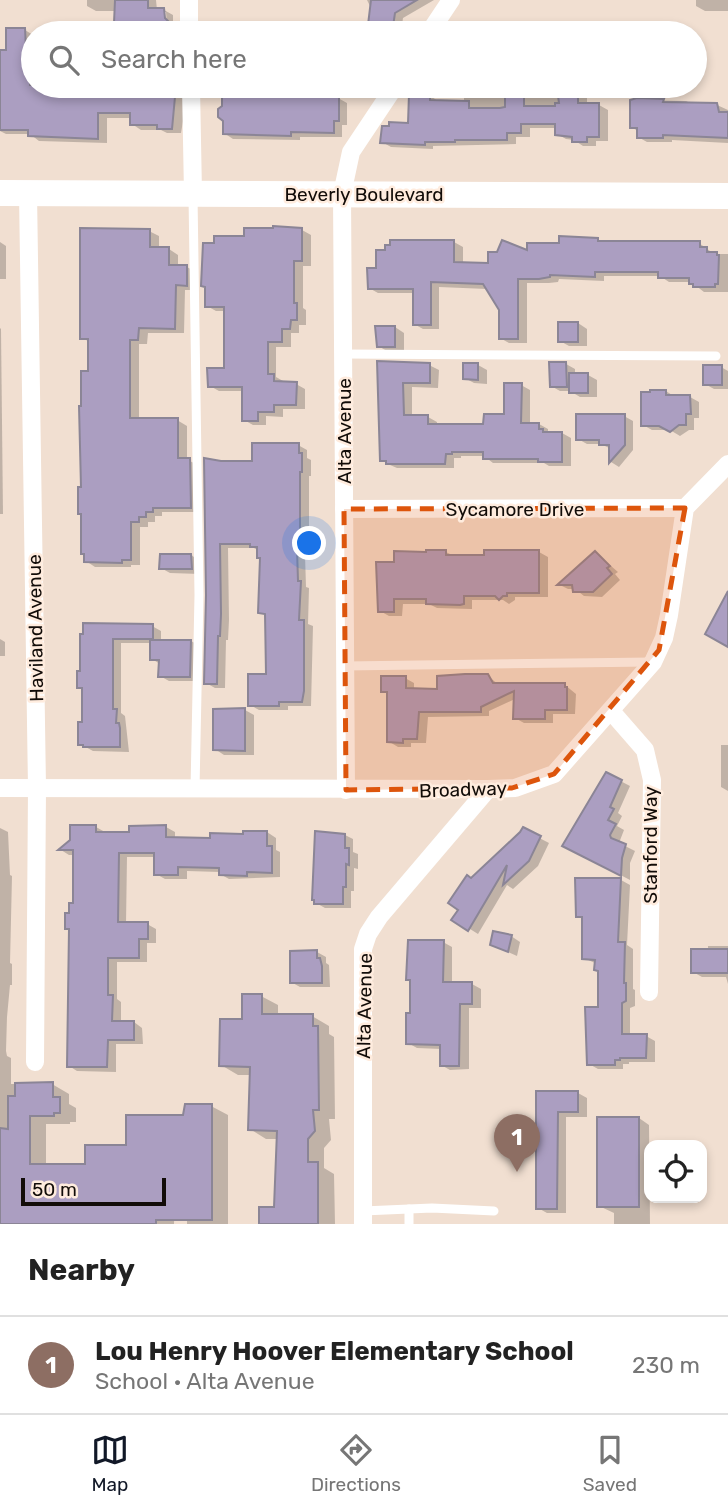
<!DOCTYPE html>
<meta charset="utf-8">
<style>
body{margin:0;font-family:Rubik,sans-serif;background:#f6f6f6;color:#222}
.controls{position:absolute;right:21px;bottom:21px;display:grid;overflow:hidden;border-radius:14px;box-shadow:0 4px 10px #0003}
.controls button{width:63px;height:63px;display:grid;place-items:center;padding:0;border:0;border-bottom:2px solid #e0e0e0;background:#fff;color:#222;font:35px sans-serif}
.scale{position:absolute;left:21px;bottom:18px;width:145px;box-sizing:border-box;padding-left:7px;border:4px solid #120c08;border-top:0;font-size:19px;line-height:24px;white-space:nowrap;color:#120c08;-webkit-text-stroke:5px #ffecde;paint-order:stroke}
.you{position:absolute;left:310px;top:544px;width:24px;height:24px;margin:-18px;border:5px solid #fff;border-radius:50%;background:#1a73e8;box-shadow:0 0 0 10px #1a73e833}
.badge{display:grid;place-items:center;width:46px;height:46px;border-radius:50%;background:#111827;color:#fff;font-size:23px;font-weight:700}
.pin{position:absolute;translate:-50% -58px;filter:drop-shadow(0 2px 4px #0008)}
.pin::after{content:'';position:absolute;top:37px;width:24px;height:21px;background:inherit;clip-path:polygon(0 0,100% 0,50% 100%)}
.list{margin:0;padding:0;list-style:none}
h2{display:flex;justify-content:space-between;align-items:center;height:91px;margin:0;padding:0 28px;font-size:30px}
h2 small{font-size:23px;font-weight:400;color:#767676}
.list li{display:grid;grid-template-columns:46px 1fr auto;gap:21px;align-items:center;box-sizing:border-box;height:98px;padding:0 28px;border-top:2px solid #e0e0e0}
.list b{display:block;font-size:26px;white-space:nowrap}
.list p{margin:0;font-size:23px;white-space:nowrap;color:#767676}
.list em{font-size:23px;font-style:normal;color:#767676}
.icon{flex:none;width:38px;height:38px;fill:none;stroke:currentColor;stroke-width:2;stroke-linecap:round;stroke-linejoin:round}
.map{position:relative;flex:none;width:728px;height:1224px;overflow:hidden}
.search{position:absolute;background:#fff;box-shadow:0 4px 10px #0003;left:21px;right:21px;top:21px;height:77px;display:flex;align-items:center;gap:18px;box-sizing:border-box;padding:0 24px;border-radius:38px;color:#767676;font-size:26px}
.sheet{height:189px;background:#fff}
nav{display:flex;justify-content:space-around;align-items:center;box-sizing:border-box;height:98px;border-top:2px solid #e0e0e0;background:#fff;font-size:19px;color:#767676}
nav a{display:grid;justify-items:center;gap:4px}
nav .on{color:#111827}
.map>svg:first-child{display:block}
.shadow{fill:#0003;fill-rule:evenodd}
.building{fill:#ab9ec1;stroke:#8b8596;stroke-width:2}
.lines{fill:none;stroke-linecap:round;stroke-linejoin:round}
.lane{stroke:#fff;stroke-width:9}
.street{stroke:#fff;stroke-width:18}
.secondary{stroke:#fff;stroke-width:26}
.marked{fill:#dd550c;fill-opacity:0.2;stroke:#dd550c;stroke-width:5;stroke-dasharray:14 9;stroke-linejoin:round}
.labels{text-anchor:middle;stroke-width:5;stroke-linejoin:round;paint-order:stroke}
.street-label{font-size:19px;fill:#120c08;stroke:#ffecde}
</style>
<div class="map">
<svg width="728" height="1224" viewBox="0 0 728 1224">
<rect width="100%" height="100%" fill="#f1dfd1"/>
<g class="shadow">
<path d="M87 0H156L157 10H164L173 15V24L177 29 173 33H128L121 28 116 11H96L87 6ZM163 12H166L167 26H163Z"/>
<path d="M367 0H434L403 18 401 33H369L371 8Z"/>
<path d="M696 0H728V11H705L696 6Z"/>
<path d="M25 30 33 35V86H102V96L157 97 158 86H184V115L181 133H167L161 130H141L132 124V118H107V143L39 141 30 134H6L0 131V61Z"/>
<path d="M464 86H578V93L587 98V105H599L608 110V141H596V146H583L574 140 566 139 557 134V128H530V137H516V144L433 146V149L391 147 382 142 410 125 430 96 440 102H464Z"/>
<path d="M296 93 303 97 338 98 347 103V125H342V137H300V140L233 139 224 133 272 96Z"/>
<path d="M632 100 686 101 694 105H717L728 110V143L672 140V142H647L638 137V131L631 127Z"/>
<path d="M302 230 311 235V266H303V308L306 310V325H299V333H291V347H276V377L283 381V383L296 384 305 389V409H283V417L266 416V425H253L244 420V391H219L210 386 225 370V311H216L207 306 246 238Z"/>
<path d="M149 231 159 236V249H169L178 255V267H187L196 272V290H185L184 333H148L147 344H139V420H177L187 426V460L199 465 200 512H162V516H155V522H148V527H140V565H131V567H95L86 561 82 489V408L90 373V342L82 338Z"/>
<path d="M598 240 602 243H699L714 254H728V292H704L691 282H669L660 276H604V281L559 279 558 282 549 283H527V343H509L500 338V309L487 289 439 287V329H423L414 324V293H378L369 288 377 270 454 242 463 247V264H490L560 244Z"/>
<path d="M0 242 6 246V279H0Z"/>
<path d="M578 323 587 329V346H569L560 341Z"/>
<path d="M395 327 404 333V351H387L378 346Z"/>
<path d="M0 328 1 329 3 514H0Z"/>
<path d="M378 363 429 365 439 370 438 388 412 387V417H428L437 422V426H485L505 416 521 385 530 390V424H539L548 429V433H562L571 438V466H549L544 463H493L484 456H461V458H454V468H397L390 465 381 460Z"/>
<path d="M566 364 575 369V375H588L597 380V397H580L570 391H560L551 386Z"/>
<path d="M478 365 487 370V384L474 383 465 378Z"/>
<path d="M721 367 728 371V389H714L705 384Z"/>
<path d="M666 391 675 397H690L699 402V418H694V430H689L680 436 670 430H652L643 425Z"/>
<path d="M624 416 633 421V450L619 467 611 462V449L601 444H587L578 439Z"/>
<path d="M298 445 307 450V458L311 460V476H309V554H305L306 587 309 588 308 624 313 626 311 706H288V710H259L250 705 267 676V616L260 612 261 559 259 557V551L254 548H228L229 620 228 640H226L225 688H215L206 683 208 595 206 460 254 463Z"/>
<path d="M446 552 454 556 539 552 548 557V597H515V600L509 604 503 600H472V609H470L437 608 429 604H403L402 616H389L380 611 395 564Z"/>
<path d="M596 553 618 572 615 574 620 580 602 597 584 596 575 589H568L560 585Z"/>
<path d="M191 555 200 561V574L170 573 161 568Z"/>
<path d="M152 626 161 631V641H191L200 646 199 681H169L160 676V664L152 659V643H121V713L125 716 129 752 93 751 80 744 84 724V689L79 687 82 673V636Z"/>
<path d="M0 639 5 642V656H0Z"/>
<path d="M488 676 499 685H565L576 694 575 714H553V723H524L515 718V699L489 711V716L428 717 426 743H411V747H398L388 741 389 695 383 691 405 678 414 683V690L439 691Z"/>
<path d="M245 710 254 715V755H224L215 749Z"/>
<path d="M721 745H728V791L721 787Z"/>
<path d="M607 774 630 786 618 813 622 816 617 826 624 830 619 843 635 851 630 863V880L573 850Z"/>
<path d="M96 827 105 832 131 834 166 827 175 832V839L212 840 267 832 276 838V850L280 852V877L229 879 220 874V872L187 871V879H165L156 874V857H127L126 924H147L156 929V943H147V962H117V999L121 1002V1023L134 1022 142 1028 143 1044H116V1072L77 1071 69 1066 70 915 74 905V855H69L61 850 72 841Z"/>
<path d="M0 828 8 832 10 875 12 876 10 963 12 964V985H10L7 1017 6 1051 7 1056 11 1058V1084H52L69 1094V1104L76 1108V1122H70V1124H46V1165H87L185 1116 211 1106 228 1115V1224H187V1155H176L174 1224H0Z"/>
<path d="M524 830 549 843 538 866 513 889 507 885 478 934 454 919 460 909 472 880Z"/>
<path d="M343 834 353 839V852L358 854V869L354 868V891H351V908H325L316 903Z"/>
<path d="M621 880 630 885 627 945 633 949V989L635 990V1006L630 1008V1036H646L655 1041V1062H629V1064H623V1069H598L589 1064 599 1009V972L597 964 584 958V920L578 916Z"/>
<path d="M511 936 520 942 517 956 501 949Z"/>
<path d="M443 942 452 947V984H472L481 989V1008H469V1069L450 1070 441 1065V1049L417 1048 408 1043 412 1015V981L408 979Z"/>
<path d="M708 946H728V984L726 977H702L693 972 708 951Z"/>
<path d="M317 952 326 957V963L329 965 330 987H300L291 982Z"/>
<path d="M261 996 278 1005V1016H312L329 1026V1034L334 1037 335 1119H329L331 1140 324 1148V1168L334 1174 335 1224H261L276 1209 279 1139H266L250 1129 252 1075H238L221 1065 243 1020Z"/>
<path d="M538 1093H578L587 1098V1117H566V1213H547L538 1208Z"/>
<path d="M639 1118 649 1125 650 1224H614V1213L599 1206Z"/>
</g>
<g class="building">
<path d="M115 0H148V8H164L165 18 170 23 164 26V33H125V29H120L114 23Z"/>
<path d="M371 0H417L395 13 392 33H367Z"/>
<path d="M6 28H25L27 71H30V85L94 86V93H102L101 95H156V86H176L172 129H157V125H130V113H98V139L28 136V130H0V50H6Z"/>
<path d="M505 86H524V106H555V103H559L558 96H563V91H578V103H599V137H587V142H572V137L555 135V124H521V133H507V140H455V142H425V145L380 143 382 126H389V122L408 123 409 94H430V100L469 101V108H500L505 107Z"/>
<path d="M271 91H296V95L339 96V121H334V133L291 132V136L223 134V121L218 117V109L222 106V92L271 94Z"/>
<path d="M637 98 664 99 663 102 717 103 719 112H728V138L663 135V138H637V128H630V100Z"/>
<path d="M273 226 302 228V261H294V303H297V320H291L290 329H282V342H268V374H274V381L297 382 296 405H274V412H258V421H242V387H208L207 368H224V307H205V287L201 286 203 243H214V236H244V228H273Z"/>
<path d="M80 228 150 229V247H169V265H187V286L176 285 175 329 139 328 138 340H130V418H178V458H190L191 508H153V512H146V517H139V522H131V560H122V563L84 562V554H81V514H78V487H81L79 406H81V371H88V339H80Z"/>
<path d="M559 236 598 238V241H700V247H707V252H717V255H719L718 284H715V287H693V284H689V278H658V272H595V277L550 275V277L539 279H518V339H499V310L483 284 431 282V325H413V289H368L367 268H376V250H385V245H390V240H454V262L488 263V252H497L502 240 527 250V243H559Z"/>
<rect x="558" y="322" width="20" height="20"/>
<path d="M375 326H395V347H377Z"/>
<path d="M377 361 430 363V383H403L404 415H428V424H483L484 414H504V383H522L521 423H539V429H543V432H562V462H538V459H483V452H452V454H446L445 464H386V461H380Z"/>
<path d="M549 362H566L567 387H550Z"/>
<path d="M463 363H478V380L463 379Z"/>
<rect x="703" y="365" width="19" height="20"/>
<rect x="569" y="373" width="19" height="20"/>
<path d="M650 390H666V395H690L691 414H686V425H679L670 432 659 426H641V392H650Z"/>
<path d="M576 414H625V445L609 463V445H599V440H576Z"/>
<path d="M252 443H299V453H302V472H300V549H297L298 581H301L299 620H304V691L302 702H279V706H248V674H266L265 614 258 613 260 558H257V547H250V544H220L221 614 220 636H218L217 684H204L206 595 204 458 221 461H252Z"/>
<path d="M426 550H446V555H484V550H539V593H507V596H503L499 600 495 596H464V604L460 605 426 604V599H394V612H378L376 562H394V551L426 552Z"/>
<path d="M595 551 610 566 607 568 612 574 593 592H573L572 585H557Z"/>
<path d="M160 554H191L192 569H159Z"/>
<path d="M728 591V647L705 634Z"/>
<path d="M83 623 153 624V639H113V709H117L116 723H119L120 728V747H83V745H78V722H82V688H77V671H80V634H83Z"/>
<path d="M150 640H191L190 677H158L159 660H150Z"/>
<path d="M465 674H488L493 683H565V687H567V710H545V719H513L514 691 481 707V712H419L417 739H403V743L387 742V692H381V676H406V688L437 689V676Z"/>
<path d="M245 708V751L213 750V709Z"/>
<path d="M606 772 622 780 610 807 614 809 608 820 616 824 610 835 611 838 626 844 622 858 621 876 562 846Z"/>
<path d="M70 825H96V832H129V826L166 825V837L210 838V833L243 834V831H267V846H272V873L247 872V876L219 875V868L178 867V875H154V853H119L118 922H148V939H139V958H108V995H113L112 1021H134V1040H108L107 1067H67L69 929H65V913H69V903H73V850H58L70 840Z"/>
<path d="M523 827 541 836 529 861 503 885 507 865 468 931 451 920 458 910 448 903 467 875 471 878 520 832Z"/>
<path d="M315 831 345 834V848H349V865L346 864V887H343V904H314V900H312Z"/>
<path d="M575 878H621L618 942H625L624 983H626V1001L622 1003V1034H647L646 1058H620V1060H615V1065H587L585 1007H598V971L594 970 595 960 582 959V917H576Z"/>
<path d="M493 931 512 935 508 952 490 945Z"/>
<path d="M408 940H444L443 982H472V1004H460L459 1066H440V1045L406 1044V1013H410V980H406Z"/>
<rect x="691" y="949" width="37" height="24"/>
<path d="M317 950V958H320L322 966V983H290V951Z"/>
<path d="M242 994H262V1014H313V1026H318L319 1110H313L315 1131 308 1139V1162H318V1224H259V1207H274L277 1131 248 1130 250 1067 219 1066 220 1019H242Z"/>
<path d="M53 1082V1097H60V1113H54V1116H30V1164H85V1145H126V1115H183L185 1104H212V1220H156V1224H0V1128L8 1129V1096H15V1083Z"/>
<path d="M536 1091H578V1112H558L557 1209H536Z"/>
<rect x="597" y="1117" width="42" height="90"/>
</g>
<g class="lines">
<g class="lane">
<path d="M193 196 199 595 195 789"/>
<path d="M343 354 716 356"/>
<path d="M345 666 651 662"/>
<path d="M363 1211 432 1208 494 1211"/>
<path d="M409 1224V1209"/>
</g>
<g class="street">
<path d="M189 0V33"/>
<path d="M429 33 451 0"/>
<path d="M191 86 193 194"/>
<path d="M28 193 37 788 35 1062"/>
<path d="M344 509 685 508"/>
<path d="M611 711 645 750 652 780 649 992"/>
<path d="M0 788 488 789 515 788 554 774 653 662 664 638 669 615 685 508 728 464"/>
<path d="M346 790 342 194 351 152 395 86"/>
<path d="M363 1224V949L368 934 379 917 488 789"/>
</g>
<path class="secondary" d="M0 193 728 196"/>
</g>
<path class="marked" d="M685 508 659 650 554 774 512 788 346 790 344 509Z"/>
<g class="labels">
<g class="street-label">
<text x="364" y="201">Beverly Boulevard</text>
<text transform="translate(344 431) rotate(-90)" y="7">Alta Avenue</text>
<text x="515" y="516">Sycamore Drive</text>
<text transform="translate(35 628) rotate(-91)" y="7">Haviland Avenue</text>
<text transform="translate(463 789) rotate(-2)" y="7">Broadway</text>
<text transform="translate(650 845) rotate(-90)" y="7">Stanford Way</text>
<text transform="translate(364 1006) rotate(-89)" y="7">Alta Avenue</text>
</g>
</g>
</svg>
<div class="controls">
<button><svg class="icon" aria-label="locate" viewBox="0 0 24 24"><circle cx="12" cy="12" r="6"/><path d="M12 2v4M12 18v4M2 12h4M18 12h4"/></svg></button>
</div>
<div class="scale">50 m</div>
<div class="you"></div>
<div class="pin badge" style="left:517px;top:1172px;background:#8d6e63">1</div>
<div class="search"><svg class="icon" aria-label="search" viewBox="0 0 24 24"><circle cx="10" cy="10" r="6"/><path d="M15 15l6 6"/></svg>Search here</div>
</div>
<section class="sheet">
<h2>Nearby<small></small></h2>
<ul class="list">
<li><span class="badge" style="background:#8d6e63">1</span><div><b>Lou Henry Hoover Elementary School</b><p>School · Alta Avenue</p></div><em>230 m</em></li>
</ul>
</section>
<nav>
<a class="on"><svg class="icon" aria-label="map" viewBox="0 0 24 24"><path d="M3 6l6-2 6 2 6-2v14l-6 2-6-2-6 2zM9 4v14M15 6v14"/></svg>Map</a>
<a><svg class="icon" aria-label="directions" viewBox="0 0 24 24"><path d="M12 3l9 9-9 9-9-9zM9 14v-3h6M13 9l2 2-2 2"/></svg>Directions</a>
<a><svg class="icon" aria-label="saved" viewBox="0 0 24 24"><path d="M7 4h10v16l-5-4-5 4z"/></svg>Saved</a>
</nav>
